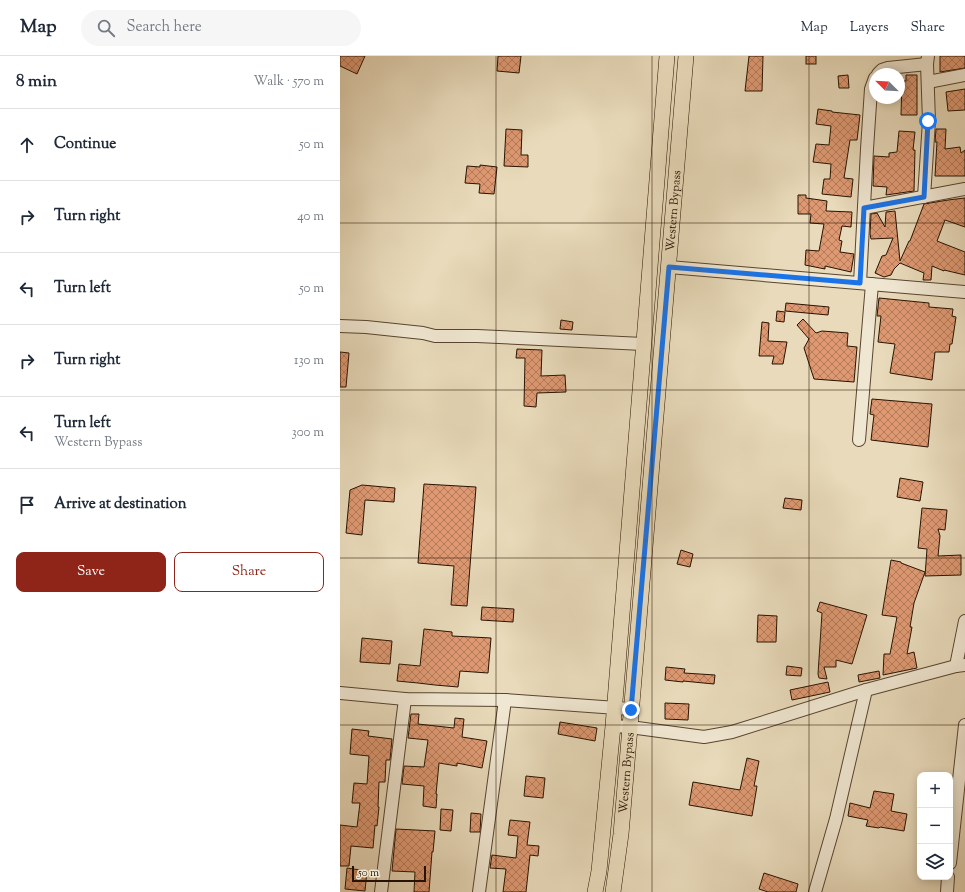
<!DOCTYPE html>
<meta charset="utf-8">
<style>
body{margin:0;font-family:"Sorts Mill Goudy",serif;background:#f6f6f7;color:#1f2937}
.controls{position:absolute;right:12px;bottom:12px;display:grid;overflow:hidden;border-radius:8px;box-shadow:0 2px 10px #0003}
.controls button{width:36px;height:36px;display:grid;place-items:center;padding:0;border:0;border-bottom:1px solid #e0e1e3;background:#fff;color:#1f2937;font:20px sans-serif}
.compass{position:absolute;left:529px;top:12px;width:36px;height:36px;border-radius:50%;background:#fff;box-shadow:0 2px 10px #0003;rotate:294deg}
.scale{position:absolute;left:12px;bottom:10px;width:74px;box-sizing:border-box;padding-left:4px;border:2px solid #281201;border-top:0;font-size:11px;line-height:14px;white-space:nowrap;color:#281201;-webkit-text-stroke:3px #f0e7d2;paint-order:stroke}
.stop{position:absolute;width:12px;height:12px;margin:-9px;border:3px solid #1a73e8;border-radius:50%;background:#fff}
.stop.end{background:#1a73e8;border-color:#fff;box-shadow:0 1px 4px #0008}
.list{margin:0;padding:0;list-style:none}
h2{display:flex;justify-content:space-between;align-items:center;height:52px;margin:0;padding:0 16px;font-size:17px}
h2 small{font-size:13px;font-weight:400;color:#747a83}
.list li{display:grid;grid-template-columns:26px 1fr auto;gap:12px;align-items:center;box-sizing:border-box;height:72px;padding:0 16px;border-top:1px solid #e0e1e3}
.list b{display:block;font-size:15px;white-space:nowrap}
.list p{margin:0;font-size:13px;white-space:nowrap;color:#747a83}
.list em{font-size:13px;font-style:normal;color:#747a83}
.actions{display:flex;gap:8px;padding:12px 16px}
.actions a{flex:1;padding:9px 0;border:1px solid #8f2418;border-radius:8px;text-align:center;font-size:14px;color:#8f2418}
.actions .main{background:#8f2418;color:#fff}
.icon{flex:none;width:22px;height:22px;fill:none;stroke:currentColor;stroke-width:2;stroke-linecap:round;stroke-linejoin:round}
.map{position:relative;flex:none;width:625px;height:836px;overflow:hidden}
header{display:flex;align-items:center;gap:24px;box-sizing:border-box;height:56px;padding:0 20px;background:#fff;border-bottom:1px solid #e0e1e3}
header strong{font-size:19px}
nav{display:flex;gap:22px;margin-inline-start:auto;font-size:14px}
.search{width:280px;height:36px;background:#f6f6f7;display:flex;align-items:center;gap:10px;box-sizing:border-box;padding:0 14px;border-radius:22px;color:#747a83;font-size:15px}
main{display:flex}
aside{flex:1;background:#fff}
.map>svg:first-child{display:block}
.building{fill:url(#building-cross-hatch);stroke:#281201}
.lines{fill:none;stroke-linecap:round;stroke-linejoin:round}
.minor-casing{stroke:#58442f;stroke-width:14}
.major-casing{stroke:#281201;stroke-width:16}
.minor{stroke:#f0e7d2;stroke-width:12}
.major{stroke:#e8daba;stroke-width:15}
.route{stroke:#1a73e8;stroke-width:5}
.grid{fill:none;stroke:#281201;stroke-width:1;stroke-opacity:0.55}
.labels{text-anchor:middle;stroke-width:3;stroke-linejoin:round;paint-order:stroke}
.street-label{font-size:12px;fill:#281201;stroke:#f0e7d2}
</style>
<header>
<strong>Map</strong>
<div class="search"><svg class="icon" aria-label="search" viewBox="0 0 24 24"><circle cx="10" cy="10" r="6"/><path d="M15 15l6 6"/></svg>Search here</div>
<nav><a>Map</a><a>Layers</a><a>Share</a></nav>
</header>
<main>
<aside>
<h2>8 min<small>Walk · 570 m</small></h2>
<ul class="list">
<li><svg class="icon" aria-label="ahead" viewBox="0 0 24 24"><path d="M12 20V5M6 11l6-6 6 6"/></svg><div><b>Continue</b></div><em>50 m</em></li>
<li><svg class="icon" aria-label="right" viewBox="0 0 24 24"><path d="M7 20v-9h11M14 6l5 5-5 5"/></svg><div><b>Turn right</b></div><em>40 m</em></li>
<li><svg class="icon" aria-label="left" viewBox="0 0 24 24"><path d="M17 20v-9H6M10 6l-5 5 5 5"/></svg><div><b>Turn left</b></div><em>50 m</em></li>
<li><svg class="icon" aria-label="right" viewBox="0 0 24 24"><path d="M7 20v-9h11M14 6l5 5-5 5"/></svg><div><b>Turn right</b></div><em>130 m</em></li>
<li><svg class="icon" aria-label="left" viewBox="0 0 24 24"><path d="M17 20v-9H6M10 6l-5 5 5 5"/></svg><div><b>Turn left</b><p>Western Bypass</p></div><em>300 m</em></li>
<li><svg class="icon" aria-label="arrive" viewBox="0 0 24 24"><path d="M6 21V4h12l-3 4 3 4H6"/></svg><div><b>Arrive at destination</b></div></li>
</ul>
<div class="actions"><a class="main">Save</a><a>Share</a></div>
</aside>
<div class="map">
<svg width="625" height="836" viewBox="0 0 625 836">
<defs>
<pattern id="building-cross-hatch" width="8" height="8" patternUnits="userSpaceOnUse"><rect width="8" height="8" fill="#de9972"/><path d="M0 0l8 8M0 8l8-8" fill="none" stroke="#b47b5b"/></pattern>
</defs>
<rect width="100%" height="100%" fill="#e8daba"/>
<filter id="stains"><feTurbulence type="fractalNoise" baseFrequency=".005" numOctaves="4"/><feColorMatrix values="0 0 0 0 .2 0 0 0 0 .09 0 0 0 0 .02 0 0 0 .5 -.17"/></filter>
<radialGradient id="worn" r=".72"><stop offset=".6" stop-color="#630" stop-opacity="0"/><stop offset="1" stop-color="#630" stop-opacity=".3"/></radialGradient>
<g class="building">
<path d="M0 0H25L17 18 0 10Z"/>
<path d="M158 0H181L179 17 157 15Z"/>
<path d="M409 0H423L422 35H405Z"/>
<rect x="466" y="0" width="10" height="8"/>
<path d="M600 0H625V12L600 16Z"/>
<path d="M508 19 509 32H499L498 20Z"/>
<path d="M566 19H577V59H561L562 25H566Z"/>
<path d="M625 33V54L608 55 606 36Z"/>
<path d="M478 53 492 55V56L520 59 517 84H510L504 122 513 123 511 141 482 138 484 123H490L491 108 473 106 476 88 489 89 491 70 476 68Z"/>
<path d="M166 73 182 74 181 99H188V111L164 110Z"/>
<path d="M596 73H606L605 93 620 91 621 97 625 94V120H595L597 86H595Z"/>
<path d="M559 75 575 76 573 94H575L574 135 546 139 547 131 533 130 534 100 549 101V97L557 96Z"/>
<path d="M140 109 157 111 154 138 139 137 140 128 125 127 127 110 140 111Z"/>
<path d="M458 139H466V142L487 145 486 155 512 156 511 171 502 170 499 184 502 185 500 196 514 198 511 216 485 210V213L465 209 466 194 479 195 484 168 470 167 471 158H458Z"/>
<path d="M625 142V171L605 164 597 185 625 196V219L604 214V215L592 210 591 224H583L584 217 560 207 554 213 551 219 544 221 535 217 542 200 546 199 553 182 531 183 530 178 531 158 537 157 545 171 546 156 555 155 560 205 569 185H570L584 148 608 144Z"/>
<path d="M539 242 589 247V251L613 253 612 260 616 261 612 288H610L609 296H595L592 324 550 317 555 288 538 286 541 260H537Z"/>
<path d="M446 247 489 251 488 259 445 255Z"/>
<path d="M437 255 445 256 444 266 436 265Z"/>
<path d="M463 263 476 277 482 275 508 277 507 290 517 291 514 326 474 323 464 292 469 283 457 269Z"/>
<path d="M221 264 233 266 232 274 220 273Z"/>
<path d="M422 266 429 267 428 285 447 286 443 308H432L434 300H419Z"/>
<path d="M177 293 202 294 201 320 225 319 226 336 197 337 196 351 184 350 185 302H176Z"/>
<path d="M0 296 9 297 6 331H0Z"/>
<path d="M532 343 592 348 588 391 531 384 534 359 530 358Z"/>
<path d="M560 422 583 426 580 445 557 441Z"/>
<path d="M84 428 136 431 127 550 111 549 114 510 78 507Z"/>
<path d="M22 429 55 432 54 446 25 444 22 479 6 477 10 434Z"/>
<path d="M445 442 462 444 461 454 443 452Z"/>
<path d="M582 452 607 454 605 474 598 473 600 480 598 500 621 499V519L585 520 587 493 578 492Z"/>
<path d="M341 494 353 498 350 511 337 508Z"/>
<path d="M551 504 561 506V507L585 516 574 547 570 571H572L567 598 574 596 577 612 543 619 544 598H550L557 561 542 559Z"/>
<path d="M480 546 527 559 512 608 496 604V611H484L487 623 479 622 478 618 482 557 477 555Z"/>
<path d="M142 551 174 553 173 566 141 564Z"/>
<path d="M418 559 437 560 436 586H417Z"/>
<path d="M84 573 112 576V580L151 582 148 617 120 615 118 631 95 629 78 627 57 625 59 608 80 610Z"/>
<path d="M22 582 52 585 50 608 20 606Z"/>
<path d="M447 610 462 612 461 620 446 619Z"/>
<path d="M326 611 345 613 344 617 375 619 374 628 343 625V626L325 624Z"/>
<path d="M539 615 540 622 519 626 518 619Z"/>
<path d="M488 626 490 636 452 644 450 634Z"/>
<path d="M325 647 349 648 348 664 325 663Z"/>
<path d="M71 658H79L78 668 114 672 115 662 124 663 122 681 147 685 142 712 117 707V710L99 707 96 738H97L96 752 83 750 84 730 62 728 64 710 84 711 88 684 68 682Z"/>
<path d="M220 666 257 672 255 685 218 678Z"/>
<path d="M12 673 29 675 28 680 52 683 50 704H46L45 726H39L38 751H39L37 770 35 769 33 792 11 790 9 810H0V769L17 771 20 747H12L14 727 27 728 29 700 10 698Z"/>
<path d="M407 702 419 705 414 730H417L412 760 349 749 353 726 400 734Z"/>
<path d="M186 720 205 722 203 742 184 740Z"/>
<path d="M534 735 554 738 551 755 567 758 564 775 540 771 539 772 526 770 528 764 508 760 510 747 530 752Z"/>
<path d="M101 753 113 754 111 775 100 774Z"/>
<path d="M131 757 141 758 140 776H130Z"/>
<path d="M170 764 190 766 187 789 199 790 198 800 190 799 186 836H163L166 813 150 812 152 799 176 802 178 780 168 779Z"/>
<path d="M56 773 95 775 93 796H92L89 836H74L75 816 52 815Z"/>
<path d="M7 812 27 815 25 835 5 833Z"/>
<path d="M424 817 458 828 456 836H428L419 833Z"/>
</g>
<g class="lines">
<g class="minor-casing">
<g id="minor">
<path d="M538 18 542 14 548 12 587 8"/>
<path d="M588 26 625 19"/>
<path d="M584 141 589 65 587 8 588 0"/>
<path d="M524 152 625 133"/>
<path d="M329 211 625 236"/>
<path d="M520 227 527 93 531 33 535 22"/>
<path d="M0 270 26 271 83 277 95 280H137L303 288"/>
<path d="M519 384 532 228"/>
<path d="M616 610 625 565"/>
<path d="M0 637 65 643 165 644 291 653"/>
<path d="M273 670 290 671 364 681 392 676 526 634 616 610 625 609"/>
<path d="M610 807 625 669"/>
<path d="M41 836 65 643"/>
<path d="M139 836 165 644"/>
<path d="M475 836 496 763 526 634"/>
<path d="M607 836 608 821"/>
</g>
</g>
<g class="major-casing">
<g id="major">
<path d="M255 836 259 815 273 670 327 0"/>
<path id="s1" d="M273 836 281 778 290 671 346 0"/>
</g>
</g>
<use href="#minor" class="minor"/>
<use href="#major" class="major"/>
</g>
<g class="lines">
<path class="route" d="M291 654 329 211 520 227 524 152 584 141 588 65"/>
</g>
<path class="grid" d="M156 0V836M312 0V836M469 0V836M0 167H625M0 334H625M0 502H625M0 669H625"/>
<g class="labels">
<g class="street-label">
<text dy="4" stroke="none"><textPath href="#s1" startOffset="684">Western Bypass</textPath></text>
<text dy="4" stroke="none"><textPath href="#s1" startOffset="120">Western Bypass</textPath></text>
</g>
</g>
<rect width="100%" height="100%" filter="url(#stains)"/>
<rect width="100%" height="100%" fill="url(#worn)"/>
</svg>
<div class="controls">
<button>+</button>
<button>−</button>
<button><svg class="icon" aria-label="layers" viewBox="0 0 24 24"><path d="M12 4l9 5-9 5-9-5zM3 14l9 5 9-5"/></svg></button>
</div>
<svg class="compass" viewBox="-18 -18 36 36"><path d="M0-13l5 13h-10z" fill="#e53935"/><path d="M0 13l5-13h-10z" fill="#747a83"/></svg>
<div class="scale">50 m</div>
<div class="stop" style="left:588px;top:65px"></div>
<div class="stop end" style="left:291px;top:654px"></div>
</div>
</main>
